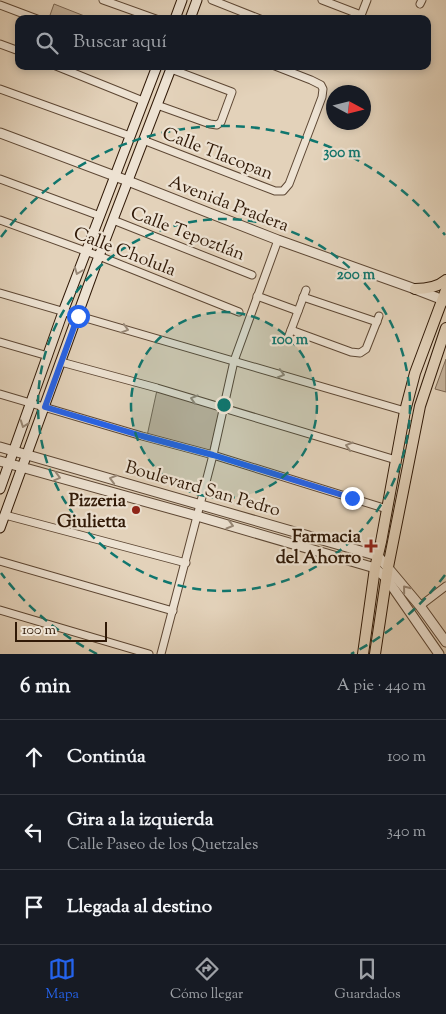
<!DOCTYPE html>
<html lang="es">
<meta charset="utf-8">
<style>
body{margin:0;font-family:"Sorts Mill Goudy",serif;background:#242831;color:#f1f3f6}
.compass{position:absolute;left:326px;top:85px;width:45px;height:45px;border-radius:50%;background:#171b24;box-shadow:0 2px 8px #0003;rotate:97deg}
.scale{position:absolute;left:15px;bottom:12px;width:92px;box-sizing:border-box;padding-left:5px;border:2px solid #301907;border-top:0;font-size:14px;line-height:18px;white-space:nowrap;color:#301907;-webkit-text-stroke:4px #ede2d2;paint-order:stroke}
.stop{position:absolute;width:15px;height:15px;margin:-11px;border:4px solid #2563eb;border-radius:50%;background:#fff}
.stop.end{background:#2563eb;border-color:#fff;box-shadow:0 1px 5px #0008}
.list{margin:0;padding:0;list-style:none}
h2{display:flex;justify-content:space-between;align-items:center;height:65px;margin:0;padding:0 20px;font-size:21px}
h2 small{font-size:16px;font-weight:400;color:#9ea1a6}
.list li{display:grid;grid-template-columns:32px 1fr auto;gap:15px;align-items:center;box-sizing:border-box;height:75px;padding:0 20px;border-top:1px solid #363941}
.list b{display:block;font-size:19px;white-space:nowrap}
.list p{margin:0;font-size:16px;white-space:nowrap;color:#9ea1a6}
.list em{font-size:16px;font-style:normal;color:#9ea1a6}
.icon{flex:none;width:28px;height:28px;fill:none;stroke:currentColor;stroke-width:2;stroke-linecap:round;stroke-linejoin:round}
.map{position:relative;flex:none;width:446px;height:654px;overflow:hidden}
.search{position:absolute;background:#171b24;box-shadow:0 2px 8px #0003;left:15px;right:15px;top:15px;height:55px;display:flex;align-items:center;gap:12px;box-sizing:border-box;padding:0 18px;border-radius:10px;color:#9ea1a6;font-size:19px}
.sheet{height:290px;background:#171b24}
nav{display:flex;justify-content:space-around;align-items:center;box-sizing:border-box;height:70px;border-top:1px solid #363941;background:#171b24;font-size:14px;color:#9ea1a6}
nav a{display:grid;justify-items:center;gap:2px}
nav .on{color:#2563eb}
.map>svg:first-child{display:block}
.green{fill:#c5b39c;stroke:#7a6652}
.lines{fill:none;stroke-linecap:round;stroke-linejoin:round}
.minor-casing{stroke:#5d4734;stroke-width:9}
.tertiary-casing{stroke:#5d4734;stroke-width:11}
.secondary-casing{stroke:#301907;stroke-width:11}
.primary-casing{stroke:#301907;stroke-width:12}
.minor{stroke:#ede2d2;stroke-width:7}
.tertiary{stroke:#ede2d2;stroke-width:9}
.secondary{stroke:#ede2d2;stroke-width:9}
.primary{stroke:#e3d2ba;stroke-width:10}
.oneway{stroke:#988877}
.route{stroke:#2563eb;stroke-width:6}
.ring{fill:none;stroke:#0f766e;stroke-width:2.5;stroke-dasharray:9 6}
.poi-dot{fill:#8f2418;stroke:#ede2d2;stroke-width:2}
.labels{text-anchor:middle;stroke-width:4.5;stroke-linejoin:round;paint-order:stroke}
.street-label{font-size:18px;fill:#301907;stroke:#ede2d2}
.poi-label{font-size:18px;font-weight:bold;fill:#301907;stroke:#ede2d2;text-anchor:end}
.centre{fill:#0f766e;stroke:#ede2d2;stroke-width:2.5}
.ring-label{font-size:15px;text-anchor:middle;font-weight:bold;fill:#0f766e;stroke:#ede2d2;stroke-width:4.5;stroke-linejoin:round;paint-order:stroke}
</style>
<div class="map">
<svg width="446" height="654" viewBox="0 0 446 654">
<rect width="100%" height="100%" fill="#e3d2ba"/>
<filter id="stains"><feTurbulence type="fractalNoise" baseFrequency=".004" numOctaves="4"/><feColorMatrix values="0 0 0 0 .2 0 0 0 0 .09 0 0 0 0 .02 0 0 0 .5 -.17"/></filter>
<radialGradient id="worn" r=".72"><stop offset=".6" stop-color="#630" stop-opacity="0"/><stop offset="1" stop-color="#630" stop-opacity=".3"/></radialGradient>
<g class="green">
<path d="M54 4 87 17 86 19 49 18Z"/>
<path d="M446 359V392L435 389Z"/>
<path d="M157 390 220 410 210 451 147 436Z"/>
</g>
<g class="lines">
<g class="minor-casing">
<g id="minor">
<path d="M103 0 156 19"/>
<path d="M212 0 260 19"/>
<path d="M322 0 361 15"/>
<path d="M420 4 422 0"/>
<path d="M0 5 37 19"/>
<path d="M360 18 367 0"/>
<path d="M0 44 19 51"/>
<path d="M56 66 143 101"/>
<path d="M0 89 130 136"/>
<path d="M157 105 210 124 217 125 221 122 232 92 171 69"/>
<path d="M143 140 275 191H283L289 184 313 121 322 97 323 89 321 85 311 80 275 66"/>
<path d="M0 179 100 216"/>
<path d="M0 220 99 256 239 312"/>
<path d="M113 220 252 275"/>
<path d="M0 293 405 411"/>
<path d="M257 296 298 311"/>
<path d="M303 297 377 322"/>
<path d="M291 330 351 352 360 353 366 349 379 316"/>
<path d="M288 338 306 290"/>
<path d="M0 342 48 356"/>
<path d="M61 362 157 388 396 460"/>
<path d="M0 394 142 436 213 455 387 509"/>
<path d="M5 515 186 563"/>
<path d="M0 561 173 611"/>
<path d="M420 606 446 586"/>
<path d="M0 610 149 654"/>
<path d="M161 654 213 455 234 361 278 240"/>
</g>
</g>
<g class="tertiary-casing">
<g id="tertiary">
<path d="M0 133 128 181 278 240 415 289 446 301"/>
<path d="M0 447 378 556 420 606 446 642"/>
<path d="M0 461 197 516 375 568 387 579 439 654"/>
</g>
</g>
<g class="secondary-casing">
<g id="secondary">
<path d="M175 19 182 0"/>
<path d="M190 19 197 0"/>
<path d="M0 489 63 312 157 66"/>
<path d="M0 528 99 256 172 66"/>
</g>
</g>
<g class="primary-casing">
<g id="primary">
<path d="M415 289C426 289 438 287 446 280"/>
<path d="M363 654 375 568 381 542 405 411 415 373 446 290"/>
<path d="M375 654 388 567 420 406 446 328"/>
</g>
</g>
<use href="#minor" class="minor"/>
<use href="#tertiary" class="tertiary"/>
<use href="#secondary" class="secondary"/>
<use href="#primary" class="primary"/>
</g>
<defs><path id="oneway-chevron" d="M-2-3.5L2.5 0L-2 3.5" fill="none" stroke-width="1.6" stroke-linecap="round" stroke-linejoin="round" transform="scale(1.25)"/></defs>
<g class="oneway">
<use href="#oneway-chevron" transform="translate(78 271) rotate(111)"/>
<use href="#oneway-chevron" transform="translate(125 329) rotate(16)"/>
<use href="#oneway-chevron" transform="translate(281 374) rotate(16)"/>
<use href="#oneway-chevron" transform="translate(194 399) rotate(-163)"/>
<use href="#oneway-chevron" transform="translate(24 424) rotate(110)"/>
<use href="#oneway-chevron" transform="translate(349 446) rotate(-163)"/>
<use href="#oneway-chevron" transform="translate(57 477) rotate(15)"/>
<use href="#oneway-chevron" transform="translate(113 479) rotate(-164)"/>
<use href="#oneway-chevron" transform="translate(230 525) rotate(16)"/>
<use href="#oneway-chevron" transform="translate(406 589) rotate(-129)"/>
</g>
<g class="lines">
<path class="route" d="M78 316 45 407 142 436 213 455 352 498"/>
</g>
<circle cx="224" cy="405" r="93" fill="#0f766e" fill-opacity=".12"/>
<g class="ring">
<circle cx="224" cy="405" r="93"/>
<circle cx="224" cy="405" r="186"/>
<path d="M445 575A279 279 0 0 1 351 654M97 654A279 279 0 0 1 1 573M1 237A279 279 0 0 1 445 235"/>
</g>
<g class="poi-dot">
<circle cx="136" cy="510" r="5"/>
<path d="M368.5 538.5h5v5h5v5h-5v5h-5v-5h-5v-5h5z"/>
</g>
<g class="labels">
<g class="street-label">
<text transform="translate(218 153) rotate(21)" y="6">Calle Tlacopan</text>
<text transform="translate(229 203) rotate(21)" y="6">Avenida Pradera</text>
<text transform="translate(188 233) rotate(21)" y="6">Calle Tepoztlán</text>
<text transform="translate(125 251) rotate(21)" y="6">Calle Cholula</text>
<text transform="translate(203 488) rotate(16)" y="6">Boulevard San Pedro</text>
</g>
<g class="poi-label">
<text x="126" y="506">Pizzeria<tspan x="126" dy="21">Giulietta</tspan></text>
<text x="361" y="542">Farmacia<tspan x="361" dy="21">del Ahorro</tspan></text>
</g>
</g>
<circle cx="224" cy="405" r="8" class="centre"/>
<g class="ring-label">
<text x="342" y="157">300 m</text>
<text x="356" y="279">200 m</text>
<text x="290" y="344">100 m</text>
</g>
<rect width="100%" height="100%" filter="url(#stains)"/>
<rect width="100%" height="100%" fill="url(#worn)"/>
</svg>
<svg class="compass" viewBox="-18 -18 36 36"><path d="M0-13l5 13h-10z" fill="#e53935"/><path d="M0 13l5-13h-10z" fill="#9ea1a6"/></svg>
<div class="scale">100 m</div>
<div class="stop" style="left:78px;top:316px"></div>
<div class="stop end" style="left:352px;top:498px"></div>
<div class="search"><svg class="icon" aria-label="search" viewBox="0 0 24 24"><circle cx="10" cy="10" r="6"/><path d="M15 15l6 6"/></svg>Buscar aquí</div>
</div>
<section class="sheet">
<h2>6 min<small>A pie · 440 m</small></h2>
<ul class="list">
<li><svg class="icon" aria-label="ahead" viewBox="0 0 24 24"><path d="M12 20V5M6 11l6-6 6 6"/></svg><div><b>Continúa</b></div><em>100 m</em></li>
<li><svg class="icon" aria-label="left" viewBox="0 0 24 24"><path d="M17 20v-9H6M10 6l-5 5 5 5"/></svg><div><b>Gira a la izquierda</b><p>Calle Paseo de los Quetzales</p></div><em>340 m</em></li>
<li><svg class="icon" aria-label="arrive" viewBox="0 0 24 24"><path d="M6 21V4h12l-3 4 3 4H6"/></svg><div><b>Llegada al destino</b></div></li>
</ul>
</section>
<nav>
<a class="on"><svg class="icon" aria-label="map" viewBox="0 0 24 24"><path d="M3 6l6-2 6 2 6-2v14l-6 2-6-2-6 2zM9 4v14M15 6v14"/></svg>Mapa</a>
<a><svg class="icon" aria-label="directions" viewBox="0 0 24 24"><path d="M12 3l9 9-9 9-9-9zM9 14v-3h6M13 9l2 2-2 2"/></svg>Cómo llegar</a>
<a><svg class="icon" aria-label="saved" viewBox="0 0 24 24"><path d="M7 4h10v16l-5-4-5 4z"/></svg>Guardados</a>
</nav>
